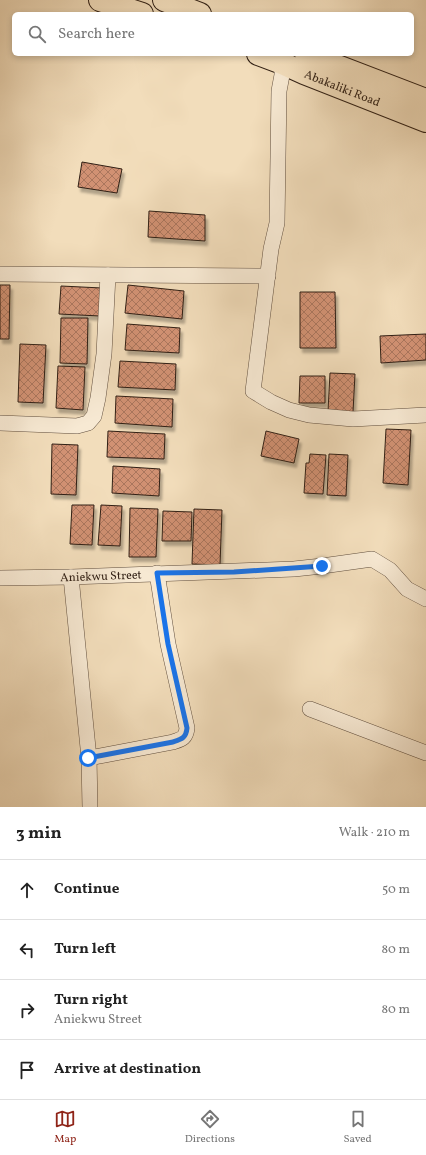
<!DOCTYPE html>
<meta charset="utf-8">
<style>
body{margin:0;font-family:Vollkorn,serif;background:#f2f2f2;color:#222}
.stop{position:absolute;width:12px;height:12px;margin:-9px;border:3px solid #1a73e8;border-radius:50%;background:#fff}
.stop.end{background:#1a73e8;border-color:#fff;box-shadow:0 1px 4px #0008}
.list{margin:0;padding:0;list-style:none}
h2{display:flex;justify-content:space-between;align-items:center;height:52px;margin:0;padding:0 16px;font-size:17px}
h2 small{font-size:13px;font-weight:400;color:#767676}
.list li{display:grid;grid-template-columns:26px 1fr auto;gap:12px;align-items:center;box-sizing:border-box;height:60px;padding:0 16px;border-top:1px solid #e0e0e0}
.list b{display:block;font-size:15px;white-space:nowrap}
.list p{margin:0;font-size:13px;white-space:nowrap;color:#767676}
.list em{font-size:13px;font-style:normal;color:#767676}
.icon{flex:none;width:22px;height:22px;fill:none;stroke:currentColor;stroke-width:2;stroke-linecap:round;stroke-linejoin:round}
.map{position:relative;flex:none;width:426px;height:807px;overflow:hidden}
.search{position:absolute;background:#fff;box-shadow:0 2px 6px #0003;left:12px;right:12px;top:12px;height:44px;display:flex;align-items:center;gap:10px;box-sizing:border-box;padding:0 14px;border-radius:6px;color:#767676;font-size:15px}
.sheet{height:292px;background:#fff}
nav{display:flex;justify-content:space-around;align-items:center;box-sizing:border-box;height:56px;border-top:1px solid #e0e0e0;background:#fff;font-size:11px;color:#767676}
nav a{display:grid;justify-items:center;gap:2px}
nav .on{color:#8f2418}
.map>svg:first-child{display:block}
.building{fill:url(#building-cross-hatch);stroke:#301f14;filter:url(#shadow)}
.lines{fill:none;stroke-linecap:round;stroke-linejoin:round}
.minor-casing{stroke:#604e3e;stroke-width:16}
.trunk-casing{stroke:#301f14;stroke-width:24}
.minor{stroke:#f7e9d3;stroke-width:15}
.trunk{stroke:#f2ddbb;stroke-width:22}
.route{stroke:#1a73e8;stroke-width:5}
.labels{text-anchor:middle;stroke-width:3;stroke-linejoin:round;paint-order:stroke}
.street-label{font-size:12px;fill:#301f14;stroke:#f7e9d3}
</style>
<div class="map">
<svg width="426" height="807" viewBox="0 0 426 807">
<defs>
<pattern id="building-cross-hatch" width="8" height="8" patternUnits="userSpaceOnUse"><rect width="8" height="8" fill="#d19173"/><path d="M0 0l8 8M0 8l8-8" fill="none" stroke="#aa765d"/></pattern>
<filter id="shadow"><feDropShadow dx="2.5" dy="4.5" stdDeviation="1" flood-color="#0004"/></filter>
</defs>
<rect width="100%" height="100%" fill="#f2ddbb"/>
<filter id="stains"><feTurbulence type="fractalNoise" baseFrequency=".005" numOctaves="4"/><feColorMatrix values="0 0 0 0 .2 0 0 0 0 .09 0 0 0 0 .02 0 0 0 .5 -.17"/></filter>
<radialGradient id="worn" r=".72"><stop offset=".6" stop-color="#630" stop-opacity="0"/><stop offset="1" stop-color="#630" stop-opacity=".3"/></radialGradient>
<g class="building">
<path d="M82 162 122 169 117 193 78 187Z"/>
<path d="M149 211 205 215V241L148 237Z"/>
<path d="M0 285H10L9 339H0Z"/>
<path d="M128 285 184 291 182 319 125 313Z"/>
<path d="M61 286 102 288 100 316 59 314Z"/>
<path d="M300 292H335L336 348H300Z"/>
<path d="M61 318H88L87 364 60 363Z"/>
<path d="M127 324 180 328 179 353 125 350Z"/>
<path d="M426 334V360L381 363 380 336Z"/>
<path d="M20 344 46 345 43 403 18 402Z"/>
<path d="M120 361 176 364 175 390 118 387Z"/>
<path d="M58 366 85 367 83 410 56 408Z"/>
<path d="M330 373 355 374 353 412 328 411Z"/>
<path d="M300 376H325V403H299Z"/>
<path d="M116 396 173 399 172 427 115 423Z"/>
<path d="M386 429 411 430 408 485 383 483Z"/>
<path d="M108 431 165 434 164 459 107 457Z"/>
<path d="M266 431 299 439 294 463 261 456Z"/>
<path d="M52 444 78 445 76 495 51 494Z"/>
<path d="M310 454 326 455 323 494 304 493 306 463H309Z"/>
<path d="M329 454 348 455 346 496 327 495Z"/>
<path d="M113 466 160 469 159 496 112 493Z"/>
<path d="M72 505H94L92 545 70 544Z"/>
<path d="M101 505 122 506 120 546 98 545Z"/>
<path d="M130 508 158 509 156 557H129Z"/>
<path d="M194 509 222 510 220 565 192 564Z"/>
<path d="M163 511 192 512 191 541H162Z"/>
</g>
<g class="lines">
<g class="minor-casing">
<g id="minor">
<path d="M282 63V75L279 91 277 223 271 249 253 391 271 402 289 410 309 415 353 419 426 415"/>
<path d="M0 274 268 276"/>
<path d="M0 423 77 426 88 423 94 416 98 398 104 354 108 275"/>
<path d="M71 577 89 758 90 807"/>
<path id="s1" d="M0 578 71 577 294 569 322 566 372 559 390 570 407 589 426 599"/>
<path d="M310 709 426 753"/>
<path d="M89 758 173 742C182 739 186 738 187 728L168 644 157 573"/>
</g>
</g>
<g class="trunk-casing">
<g id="trunk">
<path d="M100 0 142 14"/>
<path d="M164 0 200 14"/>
<path id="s2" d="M258 54 282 63 304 73 426 121"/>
<path d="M306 54 426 100"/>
</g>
</g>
<use href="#minor" class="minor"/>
<use href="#trunk" class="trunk"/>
</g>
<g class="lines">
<path class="route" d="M88 758 173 742C182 739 186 738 187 728L168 644 157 573 234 572 322 566"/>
</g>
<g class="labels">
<g class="street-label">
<text dy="4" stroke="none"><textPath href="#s2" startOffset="91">Abakaliki Road</textPath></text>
<text dy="4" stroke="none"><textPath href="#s1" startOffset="101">Aniekwu Street</textPath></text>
</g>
</g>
<rect width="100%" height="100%" filter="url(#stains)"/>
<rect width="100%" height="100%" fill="url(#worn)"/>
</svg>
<div class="stop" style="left:88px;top:758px"></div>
<div class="stop end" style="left:322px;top:566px"></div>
<div class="search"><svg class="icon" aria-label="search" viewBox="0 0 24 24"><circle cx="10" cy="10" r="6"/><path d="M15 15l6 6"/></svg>Search here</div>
</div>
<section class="sheet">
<h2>3 min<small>Walk · 210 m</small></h2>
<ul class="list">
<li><svg class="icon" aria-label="ahead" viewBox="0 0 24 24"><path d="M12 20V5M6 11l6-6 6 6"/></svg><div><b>Continue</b></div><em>50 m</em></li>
<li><svg class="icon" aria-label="left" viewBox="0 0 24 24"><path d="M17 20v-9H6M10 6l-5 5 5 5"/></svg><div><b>Turn left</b></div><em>80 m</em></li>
<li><svg class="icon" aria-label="right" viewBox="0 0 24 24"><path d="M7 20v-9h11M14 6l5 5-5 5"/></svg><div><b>Turn right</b><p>Aniekwu Street</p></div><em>80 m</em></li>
<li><svg class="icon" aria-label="arrive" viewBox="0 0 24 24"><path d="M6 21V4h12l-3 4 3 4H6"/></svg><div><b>Arrive at destination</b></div></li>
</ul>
</section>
<nav>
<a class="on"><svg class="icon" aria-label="map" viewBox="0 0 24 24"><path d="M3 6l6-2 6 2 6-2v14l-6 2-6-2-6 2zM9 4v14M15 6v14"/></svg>Map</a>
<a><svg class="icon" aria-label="directions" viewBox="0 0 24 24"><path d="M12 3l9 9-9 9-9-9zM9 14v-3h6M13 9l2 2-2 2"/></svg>Directions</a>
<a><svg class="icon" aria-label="saved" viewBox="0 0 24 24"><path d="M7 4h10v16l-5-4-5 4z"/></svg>Saved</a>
</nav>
